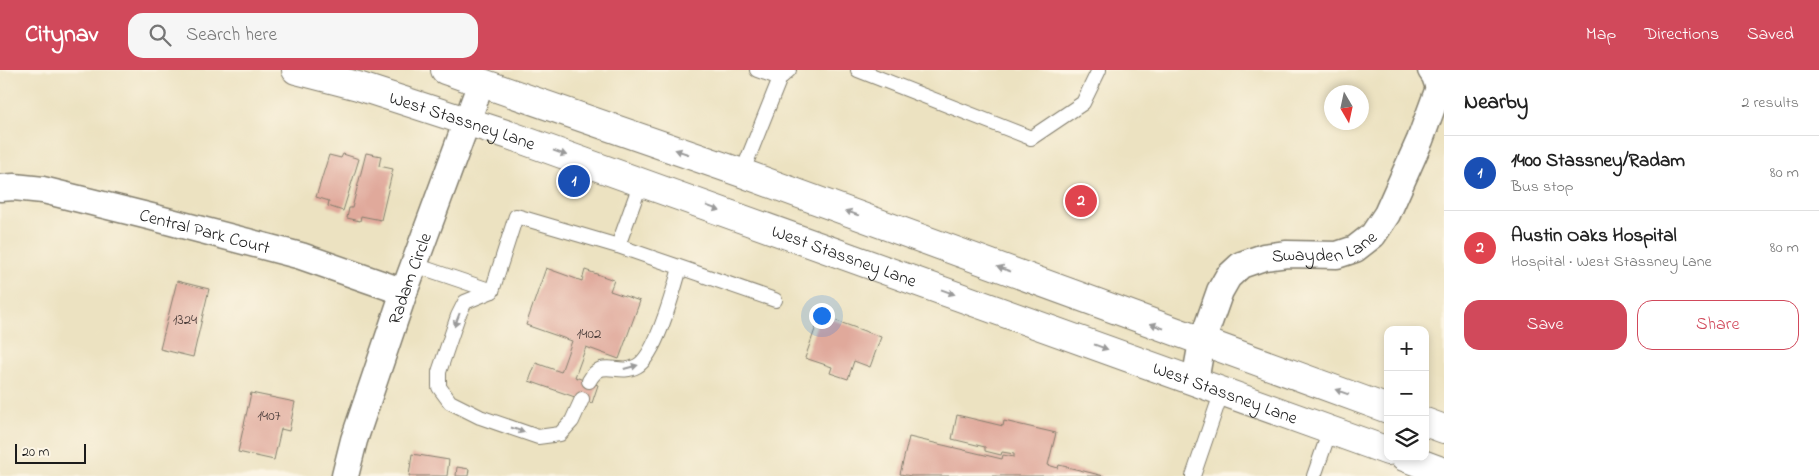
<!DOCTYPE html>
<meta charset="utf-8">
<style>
body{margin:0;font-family:"Indie Flower",sans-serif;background:#f6f6f6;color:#222}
.controls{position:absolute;right:15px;bottom:15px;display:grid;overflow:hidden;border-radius:10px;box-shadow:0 2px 8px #0003}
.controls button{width:45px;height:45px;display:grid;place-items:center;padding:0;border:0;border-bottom:1px solid #e0e0e0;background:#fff;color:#222;font:25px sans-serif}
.compass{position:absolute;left:1324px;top:15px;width:45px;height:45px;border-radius:50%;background:#fff;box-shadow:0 2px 8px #0003;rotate:171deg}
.scale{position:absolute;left:15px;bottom:12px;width:71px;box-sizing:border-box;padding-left:5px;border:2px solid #1c1c1c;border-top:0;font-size:14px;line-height:18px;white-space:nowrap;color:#1c1c1c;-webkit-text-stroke:4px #fcf5e5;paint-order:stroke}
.you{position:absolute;left:821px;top:245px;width:18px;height:18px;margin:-12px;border:4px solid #fff;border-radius:50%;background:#1a73e8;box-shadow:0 0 0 8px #1a73e833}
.badge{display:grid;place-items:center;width:32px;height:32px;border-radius:50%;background:#d1495b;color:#fff;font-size:16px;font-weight:700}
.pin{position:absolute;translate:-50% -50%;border:2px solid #fff;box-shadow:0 1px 5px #0006}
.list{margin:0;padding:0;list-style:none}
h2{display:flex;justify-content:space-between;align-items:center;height:65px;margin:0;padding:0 20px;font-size:21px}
h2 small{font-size:16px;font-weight:400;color:#767676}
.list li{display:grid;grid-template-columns:32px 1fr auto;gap:15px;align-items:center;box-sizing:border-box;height:75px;padding:0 20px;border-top:1px solid #e0e0e0}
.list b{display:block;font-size:19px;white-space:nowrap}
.list p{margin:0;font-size:16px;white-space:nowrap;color:#767676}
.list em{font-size:16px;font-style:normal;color:#767676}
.actions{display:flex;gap:10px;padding:15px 20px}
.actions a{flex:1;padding:11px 0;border:1px solid #d1495b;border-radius:15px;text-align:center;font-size:18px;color:#d1495b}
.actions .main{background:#d1495b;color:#fff}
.icon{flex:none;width:28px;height:28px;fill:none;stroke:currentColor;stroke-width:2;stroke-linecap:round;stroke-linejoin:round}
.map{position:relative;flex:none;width:1444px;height:406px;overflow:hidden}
header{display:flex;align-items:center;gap:30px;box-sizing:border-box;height:70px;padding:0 25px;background:#d1495b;color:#fff}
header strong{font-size:24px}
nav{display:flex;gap:28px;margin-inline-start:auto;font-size:18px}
.search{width:350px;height:45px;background:#f6f6f6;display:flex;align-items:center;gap:12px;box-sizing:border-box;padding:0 18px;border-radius:15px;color:#767676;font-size:19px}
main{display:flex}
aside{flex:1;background:#fff}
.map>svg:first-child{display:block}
.building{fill:#e0a99b}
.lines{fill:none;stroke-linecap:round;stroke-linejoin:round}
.service-casing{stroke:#847f6e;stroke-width:16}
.minor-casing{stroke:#847f6e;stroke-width:29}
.secondary-casing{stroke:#847f6e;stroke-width:30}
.service{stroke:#fff;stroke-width:14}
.minor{stroke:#fff;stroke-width:26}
.secondary{stroke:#fff;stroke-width:28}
.oneway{fill:#999}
.labels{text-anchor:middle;stroke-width:4.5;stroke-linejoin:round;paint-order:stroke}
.number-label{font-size:15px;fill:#4d3f3c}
.street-label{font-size:18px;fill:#1c1c1c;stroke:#fcf5e5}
</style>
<header>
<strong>Citynav</strong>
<div class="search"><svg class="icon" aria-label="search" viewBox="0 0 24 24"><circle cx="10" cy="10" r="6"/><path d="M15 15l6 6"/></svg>Search here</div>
<nav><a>Map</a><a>Directions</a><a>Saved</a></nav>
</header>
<main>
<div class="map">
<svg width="1444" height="406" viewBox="0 0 1444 406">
<rect width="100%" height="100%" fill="#fcf5e5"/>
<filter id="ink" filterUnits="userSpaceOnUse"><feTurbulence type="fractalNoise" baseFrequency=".02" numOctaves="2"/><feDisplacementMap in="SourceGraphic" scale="10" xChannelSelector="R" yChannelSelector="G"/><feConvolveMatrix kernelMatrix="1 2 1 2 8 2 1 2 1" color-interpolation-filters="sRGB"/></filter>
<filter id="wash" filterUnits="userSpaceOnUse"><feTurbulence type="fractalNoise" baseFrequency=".0096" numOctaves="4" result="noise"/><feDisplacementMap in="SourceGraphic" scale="20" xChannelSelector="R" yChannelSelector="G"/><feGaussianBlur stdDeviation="1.12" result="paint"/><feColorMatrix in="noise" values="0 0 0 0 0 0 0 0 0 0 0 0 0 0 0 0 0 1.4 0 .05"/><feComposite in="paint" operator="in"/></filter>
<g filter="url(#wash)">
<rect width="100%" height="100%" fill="#ece2c1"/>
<g id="blocks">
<g class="building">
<path d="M366 83 381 86 379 96 393 99 381 150 361 146 360 151 347 148 349 138H352Z"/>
<path d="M343 84 359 89 343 141 328 136 329 131 316 127 329 85 341 88Z"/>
<path d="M546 198 582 211 585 200 614 210 610 221 640 231 619 289 586 277 575 307 598 315 592 333 529 311 536 293 561 302 572 271 526 255Z"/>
<path d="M177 211 209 219 193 287 160 279Z"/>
<path d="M820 245 881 267 870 297 854 291 848 309 830 303 832 297 805 288Z"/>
<path d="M251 323 295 332 289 361 281 359 274 390 238 382Z"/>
<path d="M957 345 1003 356 1004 351 1056 363 1048 395 1058 398 1059 395 1104 406H911L900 404 909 367 1002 389 1003 385 1014 387V384L1002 382 1001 385 985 381V377L952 369Z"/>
<path d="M412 384 449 390 447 406H409Z"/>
<path d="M457 397 469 399 468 406H456Z"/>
</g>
</g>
</g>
<g filter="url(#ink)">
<use href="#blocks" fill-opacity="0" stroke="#847f6e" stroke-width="1"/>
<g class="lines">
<g class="service-casing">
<g id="service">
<path d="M757 0 780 8"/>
<path d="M858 0 1031 68 1083 33 1099 0"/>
<path d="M742 103 780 8 789 0"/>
<path d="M618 176 641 112"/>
<path d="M415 195 492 221 516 146 618 176 775 230"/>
<path d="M492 221 465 232 458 246 439 302V317L450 332 480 347 538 367 560 364 572 351 582 329"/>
<path d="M589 311C603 286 617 307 637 296 656 286 674 219 680 198"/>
<path d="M1193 406 1222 321"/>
<path d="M1314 406 1330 360"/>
</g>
</g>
<g class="minor-casing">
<g id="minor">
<path id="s1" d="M0 118 14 117 43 120 152 147 301 186 404 222"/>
<path id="s2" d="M1195 311 1202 272 1220 221 1228 207 1241 195 1264 187 1287 184 1337 185 1355 179 1373 165 1387 144 1420 70 1439 18 1435 6 1431 0"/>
<path id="s3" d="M345 406 354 370 404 222 481 13"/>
</g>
</g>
<g class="secondary-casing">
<g id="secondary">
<path id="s4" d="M296 0 358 16 509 65 1388 381"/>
<path d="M445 0 742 103 1388 339"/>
<path d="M1425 352 1444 359"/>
<path d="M1404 387 1444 402"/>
</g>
</g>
<use href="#service" class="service"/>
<use href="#minor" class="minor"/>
<use href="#secondary" class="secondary"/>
</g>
<defs><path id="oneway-solid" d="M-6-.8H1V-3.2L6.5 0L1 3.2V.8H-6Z" transform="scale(1.25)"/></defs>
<g class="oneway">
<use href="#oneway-solid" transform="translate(682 82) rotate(-161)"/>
<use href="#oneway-solid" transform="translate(560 83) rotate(20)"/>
<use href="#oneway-solid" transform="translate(713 138) rotate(20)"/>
<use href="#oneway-solid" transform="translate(852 143) rotate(-160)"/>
<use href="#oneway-solid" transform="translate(1004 199) rotate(-160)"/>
<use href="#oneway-solid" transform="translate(948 222) rotate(20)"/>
<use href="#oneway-solid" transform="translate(457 250) rotate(111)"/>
<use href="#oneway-solid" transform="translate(1157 256) rotate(-160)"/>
<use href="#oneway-solid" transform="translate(1101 277) rotate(20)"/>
<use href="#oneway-solid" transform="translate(631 297) rotate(-15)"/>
<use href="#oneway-solid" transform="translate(1342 322) rotate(-160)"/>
<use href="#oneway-solid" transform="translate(518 360) rotate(19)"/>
</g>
</g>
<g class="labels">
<g class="number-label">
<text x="185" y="254">1324</text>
<text x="589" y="268">1402</text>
<text x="269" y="350">1407</text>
</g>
<g class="street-label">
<text dy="6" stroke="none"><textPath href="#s4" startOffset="174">West Stassney Lane</textPath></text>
<text dy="6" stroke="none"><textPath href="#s1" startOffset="210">Central Park Court</textPath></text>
<text dy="6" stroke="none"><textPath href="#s2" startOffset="214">Swayden Lane</textPath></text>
<text dy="6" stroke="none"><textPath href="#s4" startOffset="579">West Stassney Lane</textPath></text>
<text dy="6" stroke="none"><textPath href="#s3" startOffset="208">Radam Circle</textPath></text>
<text dy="6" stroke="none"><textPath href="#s4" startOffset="984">West Stassney Lane</textPath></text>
</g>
</g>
</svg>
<div class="controls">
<button>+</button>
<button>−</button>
<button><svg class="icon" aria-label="layers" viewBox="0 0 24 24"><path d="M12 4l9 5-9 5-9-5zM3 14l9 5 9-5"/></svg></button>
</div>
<svg class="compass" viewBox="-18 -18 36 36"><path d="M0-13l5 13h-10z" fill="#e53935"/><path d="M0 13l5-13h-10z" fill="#767676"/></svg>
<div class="scale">20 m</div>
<div class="you"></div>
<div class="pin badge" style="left:574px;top:111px;background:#1a4fb4">1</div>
<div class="pin badge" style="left:1081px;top:131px;background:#e0444e">2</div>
</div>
<aside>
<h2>Nearby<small>2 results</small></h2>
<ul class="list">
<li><span class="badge" style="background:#1a4fb4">1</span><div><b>1400 Stassney/Radam</b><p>Bus stop</p></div><em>80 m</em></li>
<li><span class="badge" style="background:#e0444e">2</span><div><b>Austin Oaks Hospital</b><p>Hospital · West Stassney Lane</p></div><em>80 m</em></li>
</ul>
<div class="actions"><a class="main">Save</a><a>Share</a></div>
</aside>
</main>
